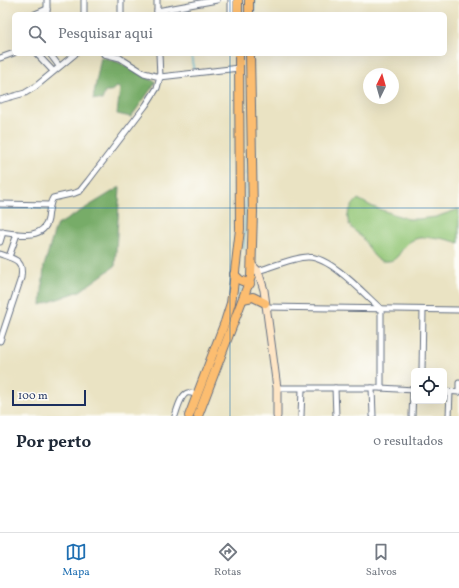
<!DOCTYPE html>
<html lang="pt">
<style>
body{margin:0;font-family:Vollkorn,serif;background:#f6f6f7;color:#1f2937}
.controls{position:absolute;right:12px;bottom:12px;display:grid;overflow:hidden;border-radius:6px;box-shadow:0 4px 16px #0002}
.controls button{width:36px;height:36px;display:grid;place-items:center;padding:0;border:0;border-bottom:1px solid #e0e1e3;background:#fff;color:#1f2937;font:20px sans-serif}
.compass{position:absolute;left:363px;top:68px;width:36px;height:36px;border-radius:50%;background:#fff;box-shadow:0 4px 16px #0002;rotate:5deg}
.scale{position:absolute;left:12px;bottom:10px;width:74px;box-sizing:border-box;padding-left:4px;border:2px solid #1b2f5e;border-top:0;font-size:11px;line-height:14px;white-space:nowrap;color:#1b2f5e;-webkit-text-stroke:3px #fdfcf7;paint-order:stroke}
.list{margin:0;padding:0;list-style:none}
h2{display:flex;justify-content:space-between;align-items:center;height:52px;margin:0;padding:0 16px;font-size:17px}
h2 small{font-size:13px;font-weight:400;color:#747a83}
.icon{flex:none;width:22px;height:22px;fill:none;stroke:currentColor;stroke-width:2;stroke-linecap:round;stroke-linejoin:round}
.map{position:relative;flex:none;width:459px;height:416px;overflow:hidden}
.search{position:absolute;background:#fff;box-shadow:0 4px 16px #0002;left:12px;right:12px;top:12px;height:44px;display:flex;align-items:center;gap:10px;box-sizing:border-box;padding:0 14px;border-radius:6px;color:#747a83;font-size:15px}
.sheet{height:116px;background:#fff}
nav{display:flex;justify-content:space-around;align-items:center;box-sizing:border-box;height:56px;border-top:1px solid #e0e1e3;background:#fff;font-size:11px;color:#747a83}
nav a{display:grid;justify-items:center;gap:2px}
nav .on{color:#1f6fb2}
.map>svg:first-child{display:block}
.green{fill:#94c778;stroke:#587b6b}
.forest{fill:#77ac68;stroke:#496e63}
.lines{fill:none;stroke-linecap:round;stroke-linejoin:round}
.stream{stroke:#51b4d0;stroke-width:1.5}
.street-casing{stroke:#636e81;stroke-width:7}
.secondary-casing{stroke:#636e81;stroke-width:9}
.primary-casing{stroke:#636e81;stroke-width:10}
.street{stroke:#fff;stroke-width:5}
.secondary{stroke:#fee5c5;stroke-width:7}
.primary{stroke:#fcbd6f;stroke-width:8}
.grid{fill:none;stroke:#1f6fb2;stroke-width:1;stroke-opacity:0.55}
</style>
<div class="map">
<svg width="459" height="416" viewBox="0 0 459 416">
<rect width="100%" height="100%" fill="#fdfcf7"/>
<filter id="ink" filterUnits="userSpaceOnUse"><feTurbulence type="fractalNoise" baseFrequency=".025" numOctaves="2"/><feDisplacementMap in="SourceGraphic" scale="8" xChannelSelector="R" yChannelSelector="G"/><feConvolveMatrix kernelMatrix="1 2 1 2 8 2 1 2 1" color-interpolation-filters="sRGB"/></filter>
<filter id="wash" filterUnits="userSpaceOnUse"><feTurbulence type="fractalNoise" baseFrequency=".012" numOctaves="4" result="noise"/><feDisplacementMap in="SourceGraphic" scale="16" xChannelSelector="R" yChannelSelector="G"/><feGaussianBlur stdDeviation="0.9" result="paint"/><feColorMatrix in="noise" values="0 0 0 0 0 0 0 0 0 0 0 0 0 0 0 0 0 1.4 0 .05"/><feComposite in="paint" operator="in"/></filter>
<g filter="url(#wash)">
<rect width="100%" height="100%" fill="#eae3c3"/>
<path class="green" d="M358 199 373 207 408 219H418L436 217 459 209V243C444 238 418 232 406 245 400 251 398 260 389 261 374 264 370 248 363 239 358 232 349 229 348 220 346 213 353 204 358 199Z"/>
<g class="forest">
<path d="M101 57C123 61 136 73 156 82L131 117 117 114 120 88 116 87 110 92H105L102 100 93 99Z"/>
<path d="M120 187 115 266 80 291 41 305 44 266 56 226Z"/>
</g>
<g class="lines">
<g class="stream">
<path d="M187 8 188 14"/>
<path d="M254 14 255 0"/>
<path d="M192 54V61L194 71"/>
<path d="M244 249 248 148"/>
<path d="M238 299 241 288"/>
</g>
</g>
</g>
<g filter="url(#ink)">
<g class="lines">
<g class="street-casing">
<g id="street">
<path d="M47 0V14"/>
<path d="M84 0V14"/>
<path d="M121 0V14"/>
<path d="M157 0V13"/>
<path d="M231 0V14"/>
<path d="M157 11 217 0"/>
<path d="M35 14 47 9"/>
<path d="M37 54 53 71"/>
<path d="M50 54 59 66"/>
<path d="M104 54 120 58 144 73 160 77 239 68"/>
<path d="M0 58 14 53"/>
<path d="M0 100 25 93 35 87 75 54"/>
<path d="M0 204 50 205"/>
<path d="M0 232C16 234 44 241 48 219 49 212 49 204 53 198L75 193 80 191 88 181 146 105 157 88 160 77 159 54"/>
<path d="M0 242 3 232"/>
<path d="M0 254C15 259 24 260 21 278L0 341"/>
<path d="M9 257 17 234"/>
<path d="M258 271C271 267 297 256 309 257 332 258 364 294 381 309V388"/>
<path d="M266 307 459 310"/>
<path d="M422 371 423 310"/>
<path d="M277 388H381L414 390"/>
<path d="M335 388 336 416"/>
<path d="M372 388 373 416"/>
<path d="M444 391 459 392"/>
<path d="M459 392V383"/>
<path d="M175 416C177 410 181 395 187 393 190 392 194 394 197 395"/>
<path d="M301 416 302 389"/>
<path d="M412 416 413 390"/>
<path d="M449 416 450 392"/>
</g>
</g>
<g class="secondary-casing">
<path id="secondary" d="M252 265 258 271 264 290 274 365 277 388V416"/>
</g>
<g class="primary-casing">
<g id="primary">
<path d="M238 0V14"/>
<path d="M249 0V14"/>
<path d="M234 274 240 280 250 284"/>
<path d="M243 299 253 297 265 303"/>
<path d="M189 416 225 322 231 303 233 289 240 229 239 54"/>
<path d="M198 416 251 277 253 212 250 54"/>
</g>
</g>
<use href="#street" class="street"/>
<use href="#secondary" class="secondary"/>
<use href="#primary" class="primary"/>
</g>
</g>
<path class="grid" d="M230 0V14M230 54V416M0 208H459"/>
</svg>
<div class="controls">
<button><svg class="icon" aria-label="locate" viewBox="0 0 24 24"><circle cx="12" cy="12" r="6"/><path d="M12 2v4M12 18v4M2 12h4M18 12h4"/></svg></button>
</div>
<svg class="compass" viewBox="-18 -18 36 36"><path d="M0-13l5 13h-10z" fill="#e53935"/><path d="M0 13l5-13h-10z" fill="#747a83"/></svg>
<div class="scale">100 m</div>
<div class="search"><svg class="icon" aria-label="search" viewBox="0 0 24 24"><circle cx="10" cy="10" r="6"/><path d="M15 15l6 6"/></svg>Pesquisar aqui</div>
</div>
<section class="sheet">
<h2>Por perto<small>0 resultados</small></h2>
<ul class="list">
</ul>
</section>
<nav>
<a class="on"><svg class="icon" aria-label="map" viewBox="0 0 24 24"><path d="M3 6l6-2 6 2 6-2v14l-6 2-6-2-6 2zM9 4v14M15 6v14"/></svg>Mapa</a>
<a><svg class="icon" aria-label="directions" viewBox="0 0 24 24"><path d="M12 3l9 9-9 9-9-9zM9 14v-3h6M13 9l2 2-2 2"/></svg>Rotas</a>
<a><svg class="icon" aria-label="saved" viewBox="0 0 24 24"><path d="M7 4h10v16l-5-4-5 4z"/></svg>Salvos</a>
</nav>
